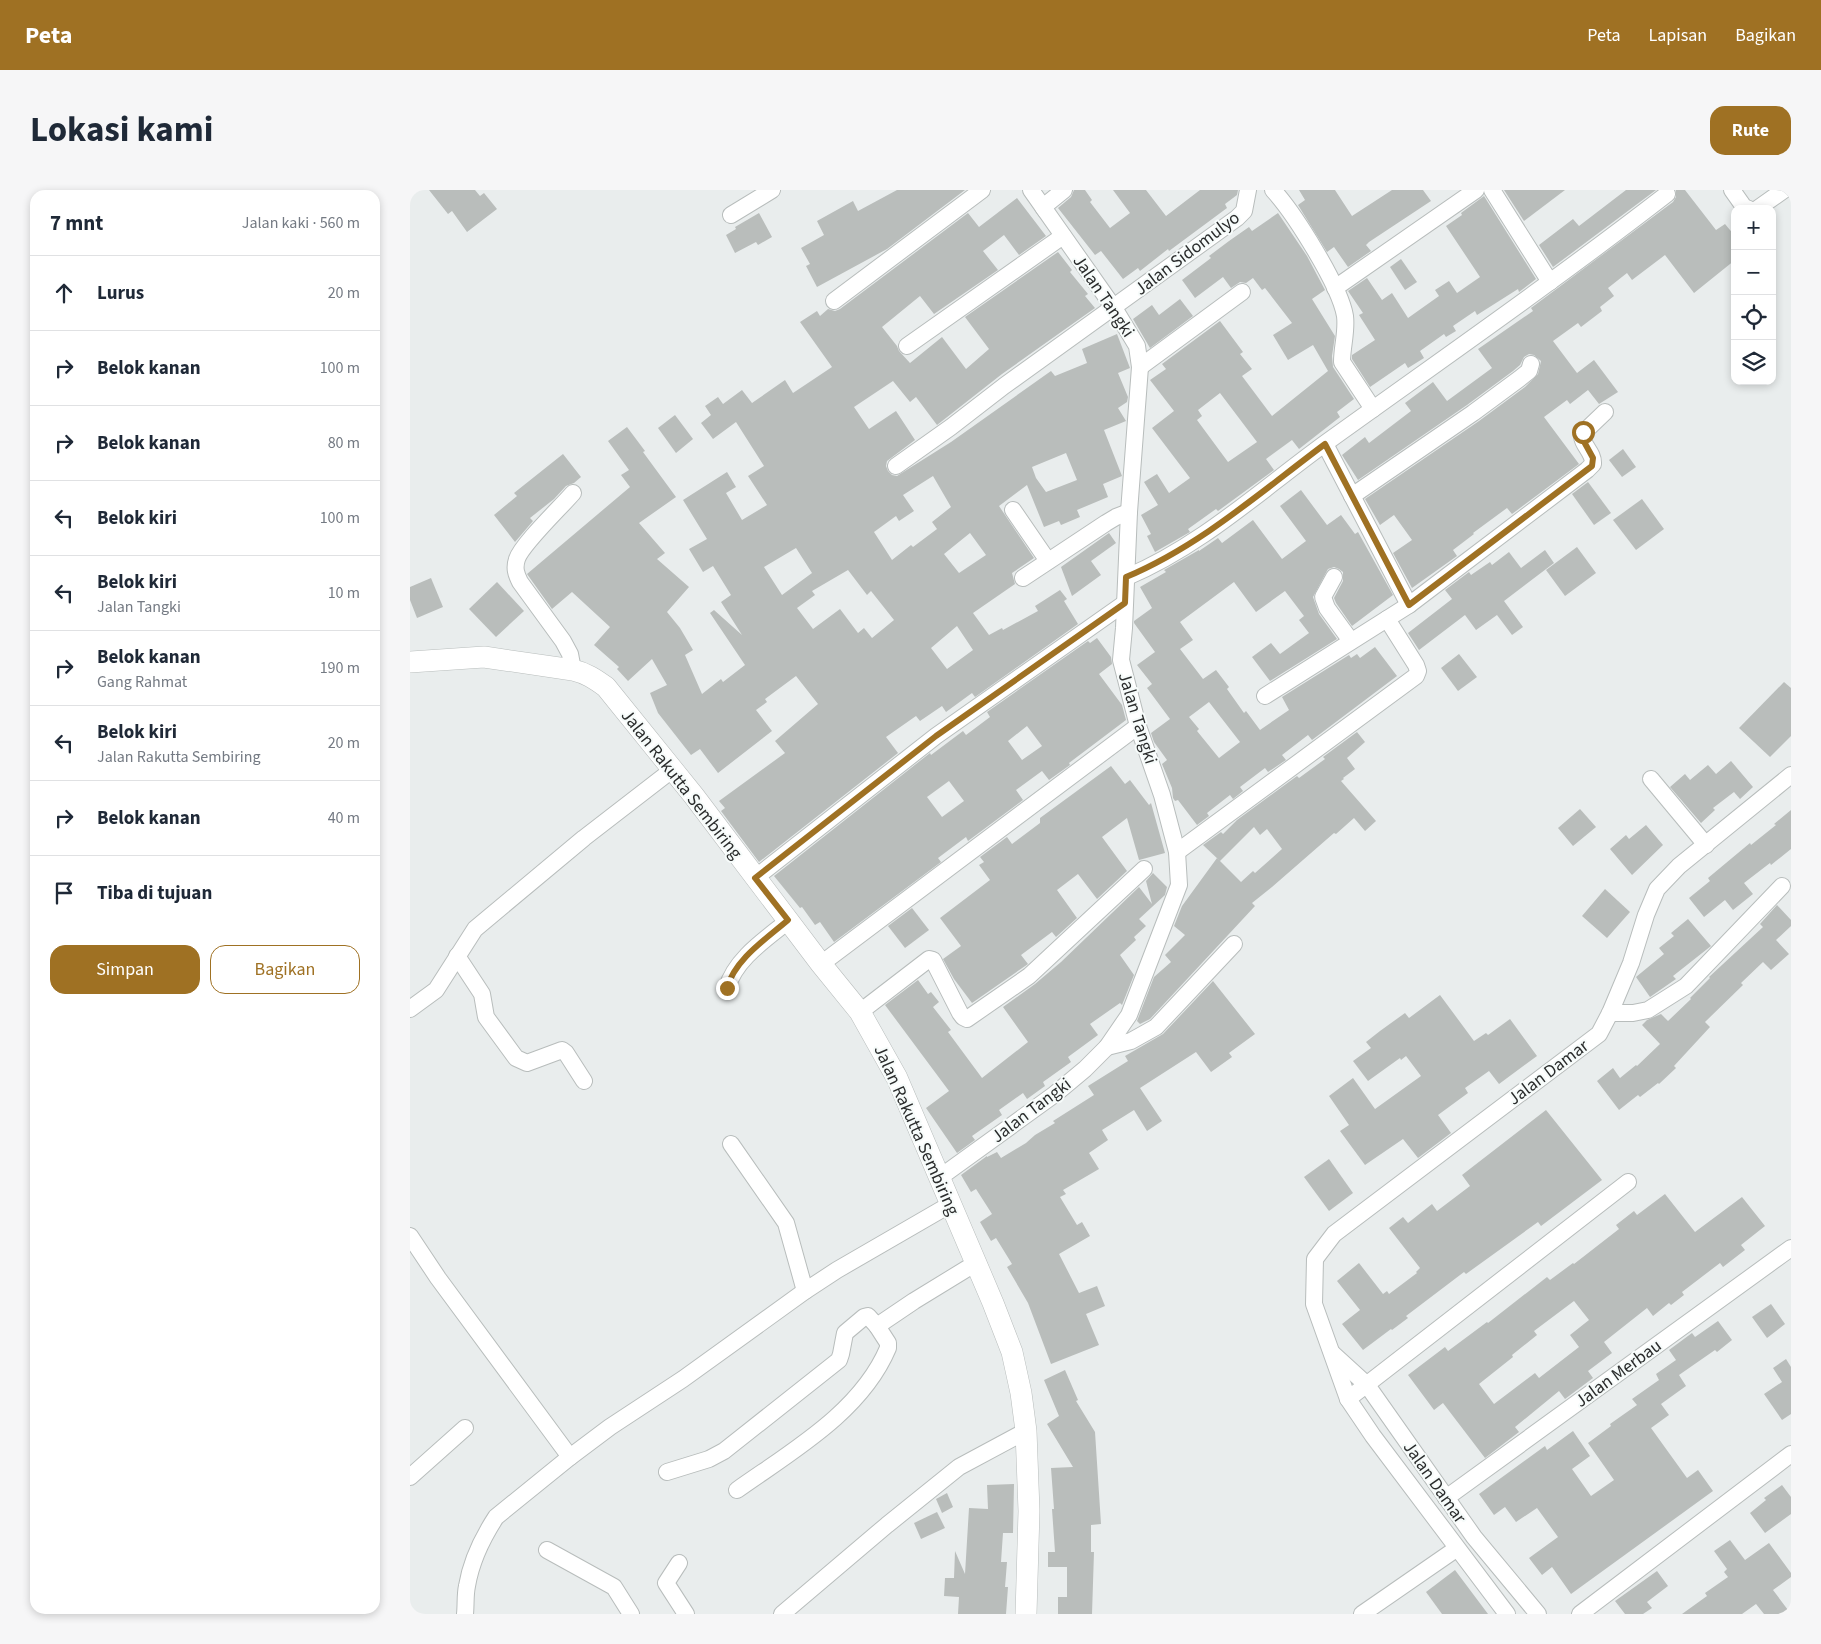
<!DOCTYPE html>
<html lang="id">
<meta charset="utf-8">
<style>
body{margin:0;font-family:"Source Sans 3",sans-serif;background:#f6f6f7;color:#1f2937}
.controls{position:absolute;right:15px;top:15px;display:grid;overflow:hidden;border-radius:10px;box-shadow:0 2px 8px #0003}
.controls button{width:45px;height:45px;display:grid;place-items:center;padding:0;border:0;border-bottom:1px solid #e0e1e3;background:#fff;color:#1f2937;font:25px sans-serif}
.stop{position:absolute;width:15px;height:15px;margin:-11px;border:4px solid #9f7123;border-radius:50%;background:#fff}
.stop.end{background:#9f7123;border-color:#fff;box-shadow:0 1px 5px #0008}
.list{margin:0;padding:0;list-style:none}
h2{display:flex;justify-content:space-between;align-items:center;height:65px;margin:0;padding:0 20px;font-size:21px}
h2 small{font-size:16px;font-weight:400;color:#747a83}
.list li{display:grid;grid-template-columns:32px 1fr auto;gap:15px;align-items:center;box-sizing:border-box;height:75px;padding:0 20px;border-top:1px solid #e0e1e3}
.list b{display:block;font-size:19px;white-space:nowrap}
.list p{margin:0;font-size:16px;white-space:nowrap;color:#747a83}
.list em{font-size:16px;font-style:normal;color:#747a83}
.actions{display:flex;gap:10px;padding:15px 20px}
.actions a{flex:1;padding:11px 0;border:1px solid #9f7123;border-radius:15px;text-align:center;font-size:18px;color:#9f7123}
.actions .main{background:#9f7123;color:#fff}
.icon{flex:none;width:28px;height:28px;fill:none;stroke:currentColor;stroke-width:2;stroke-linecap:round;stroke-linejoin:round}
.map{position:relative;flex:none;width:1381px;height:1424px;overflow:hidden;border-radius:15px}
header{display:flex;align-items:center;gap:30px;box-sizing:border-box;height:70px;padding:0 25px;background:#9f7123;color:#fff}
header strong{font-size:24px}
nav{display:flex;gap:28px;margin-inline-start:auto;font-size:18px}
.intro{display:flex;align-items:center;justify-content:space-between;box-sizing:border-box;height:120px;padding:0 30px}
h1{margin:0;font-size:35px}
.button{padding:12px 22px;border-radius:15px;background:#9f7123;color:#fff;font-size:18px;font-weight:700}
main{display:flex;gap:30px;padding:0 30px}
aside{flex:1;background:#fff;border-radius:15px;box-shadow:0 2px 8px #0003}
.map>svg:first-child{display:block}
.building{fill:#b9bdbb;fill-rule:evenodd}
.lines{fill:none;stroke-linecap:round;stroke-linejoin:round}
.minor-casing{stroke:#b8bdbc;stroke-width:18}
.major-casing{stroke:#b8bdbc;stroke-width:22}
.minor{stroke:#fff;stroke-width:16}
.major{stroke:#fff;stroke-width:21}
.route{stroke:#9f7123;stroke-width:6}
.labels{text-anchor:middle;stroke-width:4;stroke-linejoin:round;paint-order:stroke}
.street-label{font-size:18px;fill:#2a2c2c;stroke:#f6fbfa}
</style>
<header>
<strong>Peta</strong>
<nav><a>Peta</a><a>Lapisan</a><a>Bagikan</a></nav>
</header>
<div class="intro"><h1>Lokasi kami</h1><a class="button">Rute</a></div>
<main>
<aside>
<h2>7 mnt<small>Jalan kaki · 560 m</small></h2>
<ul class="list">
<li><svg class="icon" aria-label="ahead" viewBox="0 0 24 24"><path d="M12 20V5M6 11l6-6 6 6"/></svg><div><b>Lurus</b></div><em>20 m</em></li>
<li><svg class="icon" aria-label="right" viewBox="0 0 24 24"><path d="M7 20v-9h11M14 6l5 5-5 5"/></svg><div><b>Belok kanan</b></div><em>100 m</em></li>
<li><svg class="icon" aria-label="right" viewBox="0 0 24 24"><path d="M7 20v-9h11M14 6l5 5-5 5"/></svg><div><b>Belok kanan</b></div><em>80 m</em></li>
<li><svg class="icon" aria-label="left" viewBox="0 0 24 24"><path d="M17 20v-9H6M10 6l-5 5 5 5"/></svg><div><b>Belok kiri</b></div><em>100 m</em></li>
<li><svg class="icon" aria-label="left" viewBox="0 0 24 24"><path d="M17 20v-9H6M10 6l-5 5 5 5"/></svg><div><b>Belok kiri</b><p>Jalan Tangki</p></div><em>10 m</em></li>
<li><svg class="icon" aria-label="right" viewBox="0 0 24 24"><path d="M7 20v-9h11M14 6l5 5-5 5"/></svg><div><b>Belok kanan</b><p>Gang Rahmat</p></div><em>190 m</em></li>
<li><svg class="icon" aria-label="left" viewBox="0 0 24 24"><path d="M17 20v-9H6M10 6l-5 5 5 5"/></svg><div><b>Belok kiri</b><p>Jalan Rakutta Sembiring</p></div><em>20 m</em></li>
<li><svg class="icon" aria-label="right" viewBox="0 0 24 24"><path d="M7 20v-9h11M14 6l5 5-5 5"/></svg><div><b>Belok kanan</b></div><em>40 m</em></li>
<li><svg class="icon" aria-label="arrive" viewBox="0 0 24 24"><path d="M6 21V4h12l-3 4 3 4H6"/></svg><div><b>Tiba di tujuan</b></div></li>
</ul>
<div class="actions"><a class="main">Simpan</a><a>Bagikan</a></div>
</aside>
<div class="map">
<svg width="1381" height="1424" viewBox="0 0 1381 1424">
<rect width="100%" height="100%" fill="#e9eded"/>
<g class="building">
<path d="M19 0H65L70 6 74 3 87 19 57 42 42 21 38 24Z"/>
<path d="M487 0H555L477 59 407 97 396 76 400 74 391 58 414 45 407 31 443 11 448 21Z"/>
<path d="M664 0H675L682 10 680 12 700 38 720 23 703 0H736L756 26 790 0H828L827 5 815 14 817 18 759 61 758 59 730 81 728 78 713 89 691 61 685 65 648 18 661 7Z"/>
<path d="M889 0H925L942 26 982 0H1013L1021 11 959 52 956 55 961 61 938 77 924 57 917 62 888 15 895 10Z"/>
<path d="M1094 0H1155L1114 31Z"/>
<path d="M1216 0H1246L1143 77 1129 55 1163 29 1169 36Z"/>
<path d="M1266 0H1275L1306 40 1315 34 1325 46V70L1284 103 1255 65 1222 90 1217 83 1198 98 1204 106 1190 117 1192 121 1171 137 1168 133 1143 151 1167 183 1184 170 1208 202 1189 214 1178 200 1160 214 1157 210 1134 227 1169 274 1102 324 1097 318 1063 343 1064 344 1043 360 1047 366 1002 398 983 363 1002 350 984 325 970 335 955 309 1069 231 1115 197 1128 184 1131 171 1124 165 1119 164 1114 167 1110 175 1103 181 1057 215 948 290 932 265 955 247 959 253 1001 221 995 213 1023 192 1037 211 1082 178 1068 159 1123 121 1121 118 1263 12 1266 7Z"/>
<path d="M1074 6 1126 89 1109 102 1108 99 1067 125 1065 121 1043 136 1046 141 1036 147 1034 144 1010 161 1014 168 998 178 995 173 960 197 942 169V165L965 150 949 125 953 123 938 101 957 88 972 110 982 103 998 128 1029 106 1025 100 1039 91 1047 103 1070 87 1036 36 1052 25 1051 23Z"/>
<path d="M607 8 636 46 609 65 594 45 573 61 588 80 524 124 510 106 472 137 487 156 489 161 500 173 532 147 556 179 579 159 555 127 648 62 662 80 660 82 678 104 675 106 685 118 592 184 527 235 506 207 500 212 483 191 444 217 459 239 486 221 505 250 477 271 476 276 478 281 482 285 487 286 541 252 641 181 645 186 677 173 672 159 707 144 720 178 708 183 718 207 717 212 708 218 716 231 694 240 712 286 693 294 698 307 667 320 670 327 651 335 649 331 634 337 617 295 589 316 624 368 602 383 605 394 563 423 579 445 592 438 593 440 628 421 625 416 650 400 657 409 654 411 668 434 565 507 562 503 536 522 532 516 510 531 506 526 476 547 488 563 349 672 311 621 315 618 309 611 375 563 365 551 408 514 386 486 355 509 357 512 346 520 362 541 308 583 290 559 281 565 248 523 240 503 257 495 242 469 218 491 207 479 209 477 184 455 200 437 162 402 142 419 117 384 220 297 211 285 219 280 198 251 217 237 235 261 233 262 266 307 229 333 255 363 247 369 279 397 257 422 270 438 283 460 275 465 292 504 311 489 313 492 335 475 300 423 304 420 332 445 311 412 321 405 303 376 293 382 279 359 297 349 273 310 317 282 326 297 316 303 332 330 357 315 338 286 354 276 326 232 303 249 291 233 301 225 295 216 308 207 313 214 332 200 342 213 375 190 383 203 422 177 390 132 407 121 410 126 418 119 425 121 430 119 558 23 569 37ZM656 263 667 290 636 302 626 288 622 277ZM523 286 541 317 522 332 527 339 503 357 501 355 482 370 464 342 486 326 489 331 504 321 493 305ZM560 343 576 365 549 383 534 364ZM386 358 402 383 372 405 354 377ZM438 380 457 405 461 401 484 430 462 448 454 438 448 443 430 419 403 439 387 418 405 405 402 401ZM547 436 563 460 537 479 521 458Z"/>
<path d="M349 23 362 47 348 55 346 52 325 63 316 45 326 39 325 37Z"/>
<path d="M868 23 897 66 915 100 902 109 925 146 922 166 923 177 944 209 927 222 930 227 889 259 882 250 856 269 864 280 849 291 808 321 806 319 778 339 780 342 745 362 737 346 741 344 731 325 748 315 734 292 747 284 759 303 780 288 742 238 764 221 740 190 756 179 752 174 810 131 833 162 830 164 842 179 832 186 862 226 918 181 903 155 878 170 863 145 882 133 855 98 852 100 843 88 836 93 830 92 821 98 813 87 785 108 772 90 801 68 799 66 819 51 839 37 842 41ZM810 203 847 252 818 272 787 230 792 226 788 220Z"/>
<path d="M991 69 1007 92 995 100 980 77Z"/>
<path d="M770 109 783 126 740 158 723 129 742 115 749 125Z"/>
<path d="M265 225 283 249 266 263 248 238Z"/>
<path d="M1213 259 1226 277 1212 287 1199 270Z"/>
<path d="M153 264 171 287 164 293 156 296 144 309 120 328 123 331 105 352 84 325 107 306 104 303Z"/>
<path d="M1178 292 1201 323 1184 335 1162 304Z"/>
<path d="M891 300 917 335 931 325 945 344 948 342 983 405 942 436 926 413 924 408 933 391V382L929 379 924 377 918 379 903 407 909 424 927 449 860 491 842 467 861 453 870 464 899 443 889 430 894 426 875 401 846 422 824 392 770 432 783 450 770 459 793 489 806 480 819 497 817 499 834 523 836 521 850 540 879 520 872 507 939 465 941 468 947 464 950 468 965 457 987 486 902 550 898 545 872 565 876 570 858 582 855 578 830 597 833 601 823 609 820 605 797 623 799 626 787 635 768 610 765 611 763 608 762 598 752 574 757 570 744 552 741 543 760 529 737 498 742 494 727 475 745 462 724 433V431L742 418 730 397 756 382 754 380 789 360V361L808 348 812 353 843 330 872 369 896 351 870 316ZM799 512 830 552 809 568 787 541 789 539 779 527Z"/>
<path d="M1232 309 1254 339 1226 360 1203 330Z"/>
<path d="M699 343 706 353 681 371 691 385 662 406 651 377Z"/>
<path d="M1167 357 1186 383 1155 406 1136 380Z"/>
<path d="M1135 360 1144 373 1094 411 1113 437 1102 445 1087 425 1066 440 1055 425 1009 460 998 443 1042 409 1035 400 1059 382 1061 385 1080 372 1082 375 1099 362 1111 378Z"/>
<path d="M21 388 33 417 7 428 0 410V397Z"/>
<path d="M87 392 114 421 86 447 59 419Z"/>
<path d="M687 448 701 467 702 474 689 484 712 515 716 530 659 573 660 575 639 590 632 581 606 600 613 610 558 651 556 647 528 668 531 672 424 752 410 732 405 735 392 717 390 718 364 686 520 563 521 565 553 541 556 545 580 527 577 522 678 451 680 453ZM617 536 632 556 612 570 598 551ZM539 591 554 611 532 627 517 607Z"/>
<path d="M1049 464 1067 487 1048 501 1031 478Z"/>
<path d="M1374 492 1381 498V546L1360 567 1329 538Z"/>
<path d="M947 542 955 552 937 568 945 579 933 588 934 589 931 591 966 631 955 641 944 628 926 644 924 643 862 697 842 713 845 716 740 829 730 834 727 831 744 787 761 772 755 765 775 745 764 736 772 716 807 668 831 692 843 681 845 683 872 659 857 639 850 645 844 637 810 671 793 655 811 642 813 644 827 630 887 586 889 588 915 569 913 567Z"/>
<path d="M1321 571 1343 597 1330 609 1324 602 1303 618 1305 620 1291 633 1260 597 1275 584 1280 590 1298 575 1306 584Z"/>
<path d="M701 576 715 594 720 590 739 615 741 613 755 663 729 670 717 628 692 647 717 681 687 709 668 684 647 700 667 728 646 747 642 742 611 765 618 774 562 813 544 789 533 769 551 756 530 728 580 690 569 675 574 672 570 667 597 647 602 654 630 633V628Z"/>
<path d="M1170 619 1186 637 1163 656 1148 638Z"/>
<path d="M1381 620V659L1361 675 1360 673 1334 693 1343 704 1323 720 1315 710 1294 727 1279 708 1300 691 1298 688 1340 653 1341 655 1366 635 1364 634Z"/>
<path d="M1236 635 1253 655 1222 685 1200 659 1216 645 1219 649Z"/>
<path d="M743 683 757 697 755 705 729 729 736 736 724 747 726 750 710 765 724 785 712 815 710 813 680 834 688 845 658 867 661 872 633 892 635 896 617 909 613 903 589 920 592 925 562 946 565 950 547 963 516 918 539 901 475 815 508 790 518 804 521 802 529 812 523 817 541 840 538 842 572 888 618 852 593 817 625 794 651 772 729 697 742 714 736 691Z"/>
<path d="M1195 699 1220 722 1197 748 1172 726Z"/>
<path d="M1367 715 1381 730V736L1366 750 1379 764 1361 780 1353 772 1331 793 1333 795 1295 832 1300 837 1264 876 1266 878 1249 894 1248 893 1230 907 1228 905 1209 920 1187 891 1203 878 1210 888 1226 875 1227 876 1250 854 1232 835 1237 830 1251 824 1258 831 1281 809 1280 808 1300 788 1299 787 1353 737 1350 734Z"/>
<path d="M502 718 519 740 495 758 478 736Z"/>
<path d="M1278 729 1301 756 1263 786 1266 789 1240 807 1226 787 1254 764 1249 758 1264 746 1261 743Z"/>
<path d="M803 791 845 844 819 863 822 867 801 882 786 862 730 898 752 931 737 941 724 920 692 940 698 950 679 963 689 979 653 1000 656 1004 650 1007 667 1035 672 1032 680 1046 649 1064 669 1103 687 1096 695 1116 676 1124 689 1155 641 1174 618 1113 597 1077 602 1074 586 1048 581 1051 570 1032 582 1024 566 999 561 1002 551 985 577 966V967L587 962 591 968 616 953 625 945 645 933 643 931 684 905 678 896 718 871 715 866 753 844Z"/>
<path d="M1030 805 1064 851 1076 843 1078 845 1100 829 1127 866 1089 894 1079 881 1055 898 1058 903 1028 925 1041 943 1008 968 993 949 955 975 930 941 939 935 919 906 943 888 965 919 1011 886 996 866 991 870 990 868 958 891 943 871 961 858 956 852 970 841 995 823 999 828Z"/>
<path d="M1136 920 1192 990 1131 1036 1128 1032 1056 1084 1054 1082 996 1126 998 1128 982 1140 981 1139 953 1160 932 1134 950 1120 927 1091 949 1073 973 1104 977 1101 979 1104 1007 1083 1006 1082 1010 1078 979 1038 993 1027 998 1033 1022 1014 1027 1021 1060 996 1052 985Z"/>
<path d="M919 969 943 1003 919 1021 894 987Z"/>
<path d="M1255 1004 1285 1042 1332 1007 1355 1036 1331 1055 1335 1060 1313 1077 1310 1073 1272 1102 1274 1105 1261 1115 1259 1113 1243 1126 1237 1118 1194 1152 1202 1163 1178 1181 1183 1188 1155 1209 1149 1201 1105 1237 1109 1242 1075 1268 1033 1213 1024 1220 998 1185 1035 1157 1038 1161 1077 1132 1078 1133 1137 1087 1140 1090 1163 1073 1164 1074 1209 1039 1206 1035 1224 1021 1227 1025ZM1164 1111 1179 1130 1160 1145 1169 1157 1129 1188 1125 1183 1084 1214 1069 1194 1103 1167 1102 1165 1127 1145 1124 1141Z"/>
<path d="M1361 1114 1375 1134 1357 1148 1342 1127Z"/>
<path d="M1308 1131 1322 1150 1307 1162 1305 1160 1269 1185 1276 1196 1251 1214 1259 1225 1241 1238 1277 1288 1288 1280 1303 1301 1161 1404 1142 1377 1132 1385 1119 1368 1148 1347 1127 1318 1106 1332 1095 1317 1084 1325 1069 1304 1135 1256 1137 1260 1163 1241 1180 1266 1162 1279 1181 1306 1204 1290 1178 1253 1201 1236 1200 1234 1227 1215 1222 1209 1249 1190 1246 1184 1266 1170 1259 1160 1282 1143 1285 1147Z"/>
<path d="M1376 1169 1381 1177V1224L1372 1230 1354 1204 1372 1192 1363 1178Z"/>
<path d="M655 1180 668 1210 666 1211 685 1242 691 1334 681 1335V1362H684L682 1424H648V1407H657V1377H638V1362H645L642 1319H644L641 1278 663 1277 637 1234 649 1226 634 1190Z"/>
<path d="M604 1294 603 1343H593L591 1372H597L595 1397H598L596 1424H548L549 1407 534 1406 535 1388H544L545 1361 555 1384 559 1318 578 1319 577 1295Z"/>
<path d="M1372 1295 1381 1307V1324L1355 1343 1340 1323 1356 1310 1354 1308Z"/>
<path d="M537 1303 543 1317 532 1323 526 1309Z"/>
<path d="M527 1322 535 1338 511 1349 504 1333Z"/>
<path d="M1320 1350 1335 1370 1359 1353 1381 1383V1387L1363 1400 1381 1424H1354L1346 1414 1332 1424H1272L1297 1406 1295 1403 1318 1387 1314 1382 1317 1379 1304 1361Z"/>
<path d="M1045 1380 1078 1424H1032L1016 1402Z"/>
<path d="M1247 1381 1258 1396 1237 1412 1242 1418 1233 1424H1215L1205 1411Z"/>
</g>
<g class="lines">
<g class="minor-casing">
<g id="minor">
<path d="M863 0C885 24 930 96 935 126 937 142 932 156 932 172L963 219"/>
<path d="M1082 0 1140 92"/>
<path d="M1322 0 1334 17 1339 19"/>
<path d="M1347 19 1374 0"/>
<path d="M636 21 633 17 654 0"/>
<path d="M321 25 362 0"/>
<path d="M925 98 1066 0"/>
<path d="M424 111 572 0"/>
<path d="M497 156 653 46"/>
<path d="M730 177 832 102"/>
<path d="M915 254 999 415"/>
<path d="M486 276 541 237 594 196 827 28 834 21 838 0"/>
<path d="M942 306 1063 223 1109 189 1119 181 1121 174"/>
<path d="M603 320 638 371"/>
<path d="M717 387C791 356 852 299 917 252 1031 170 1146 90 1257 4"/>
<path d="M924 387 913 407 917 418 941 451"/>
<path d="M613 388 696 333 706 327 719 322"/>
<path d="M163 480 160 464 153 451 110 392C106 384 104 378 107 369 112 354 151 317 163 303"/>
<path d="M855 506 999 415 1177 280 1183 274C1184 262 1171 255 1172 244L1195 222"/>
<path d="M1241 589 1296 655"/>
<path d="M767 662 1006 486 1008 481 1006 475 977 429"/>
<path d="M345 688 526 546 715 413"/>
<path d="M47 766 72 804 76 827 106 868 117 873 152 860 156 863 174 891"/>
<path d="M411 774 728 536"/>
<path d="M317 798C325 769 356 749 378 731"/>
<path d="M0 819 26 800 65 739 174 648 262 580"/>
<path d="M450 822 519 769 523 770 550 823 553 827 557 829 619 786 734 679"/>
<path d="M1200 823H1223L1238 820 1276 796 1372 696"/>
<path d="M697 857 721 851 746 837 824 754"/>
<path d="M321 954 376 1033 395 1101"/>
<path d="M529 988 645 904 675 879 697 857 719 825 769 695 767 662 752 605 728 536 711 470 714 438 719 322 730 177 727 156 704 118 621 0"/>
<path d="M0 1046 28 1088 160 1267"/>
<path d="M923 1164 957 1195 1064 1347 1128 1424"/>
<path d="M938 1209 1218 992"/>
<path d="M257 1282 299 1269 314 1261 429 1170 431 1164 435 1143 454 1127 458 1126 467 1136 504 1111 566 1073"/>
<path d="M0 1287 55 1238"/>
<path d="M327 1300C382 1261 451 1222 478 1158V1153L467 1136"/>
<path d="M1036 1308 1381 1058"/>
<path d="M137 1360 204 1397 221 1424"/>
<path d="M269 1373 256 1393 276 1424"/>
<path d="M55 1424C56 1415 55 1405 57 1396 61 1372 73 1347 86 1327L160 1267 200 1237 273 1189 395 1101 427 1080 541 1014"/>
<path d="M372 1424 477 1335 549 1277 616 1241"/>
<path d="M952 1424 1046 1359"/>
<path d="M1097 1424 963 1246 938 1209 904 1114 905 1069 924 1044 1189 844 1200 823 1221 773 1236 725 1247 699 1269 676 1381 585"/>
<path d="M1170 1424 1381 1264"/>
</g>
</g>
<g class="major-casing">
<path id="major" d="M0 472 74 467 163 480C176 483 185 489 196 497L284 606 411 774 450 822 487 888 583 1113 602 1162 611 1203 616 1241 619 1321 616 1424"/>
</g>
<use href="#minor" class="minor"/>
<use href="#major" class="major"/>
</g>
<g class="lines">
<path class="route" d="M317 798C325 769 356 749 378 730L345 688 526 546 715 413 716 387C790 356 852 301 915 254L999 415 1182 276 1183 268 1172 248 1173 242"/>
</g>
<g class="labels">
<g class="street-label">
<text transform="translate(777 63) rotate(-37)" y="6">Jalan Sidomulyo</text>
<text transform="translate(694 106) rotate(56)" y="6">Jalan Tangki</text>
<text transform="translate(728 528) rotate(73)" y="6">Jalan Tangki</text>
<text transform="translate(272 594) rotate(52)" y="6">Jalan Rakutta Sembiring</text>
<text transform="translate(1138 882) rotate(-37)" y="6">Jalan Damar</text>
<text transform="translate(621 920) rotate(-37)" y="6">Jalan Tangki</text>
<text transform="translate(507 940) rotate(66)" y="6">Jalan Rakutta Sembiring</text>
<text transform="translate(1208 1183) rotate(-36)" y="6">Jalan Merbau</text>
<text transform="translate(1025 1292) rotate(55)" y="6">Jalan Damar</text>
</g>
</g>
</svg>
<div class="controls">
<button>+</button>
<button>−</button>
<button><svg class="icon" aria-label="locate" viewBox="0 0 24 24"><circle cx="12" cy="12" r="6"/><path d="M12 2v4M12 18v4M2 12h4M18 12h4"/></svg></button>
<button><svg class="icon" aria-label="layers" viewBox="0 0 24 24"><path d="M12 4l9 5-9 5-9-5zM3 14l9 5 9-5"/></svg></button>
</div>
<div class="stop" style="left:1173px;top:242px"></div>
<div class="stop end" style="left:317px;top:798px"></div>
</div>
</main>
